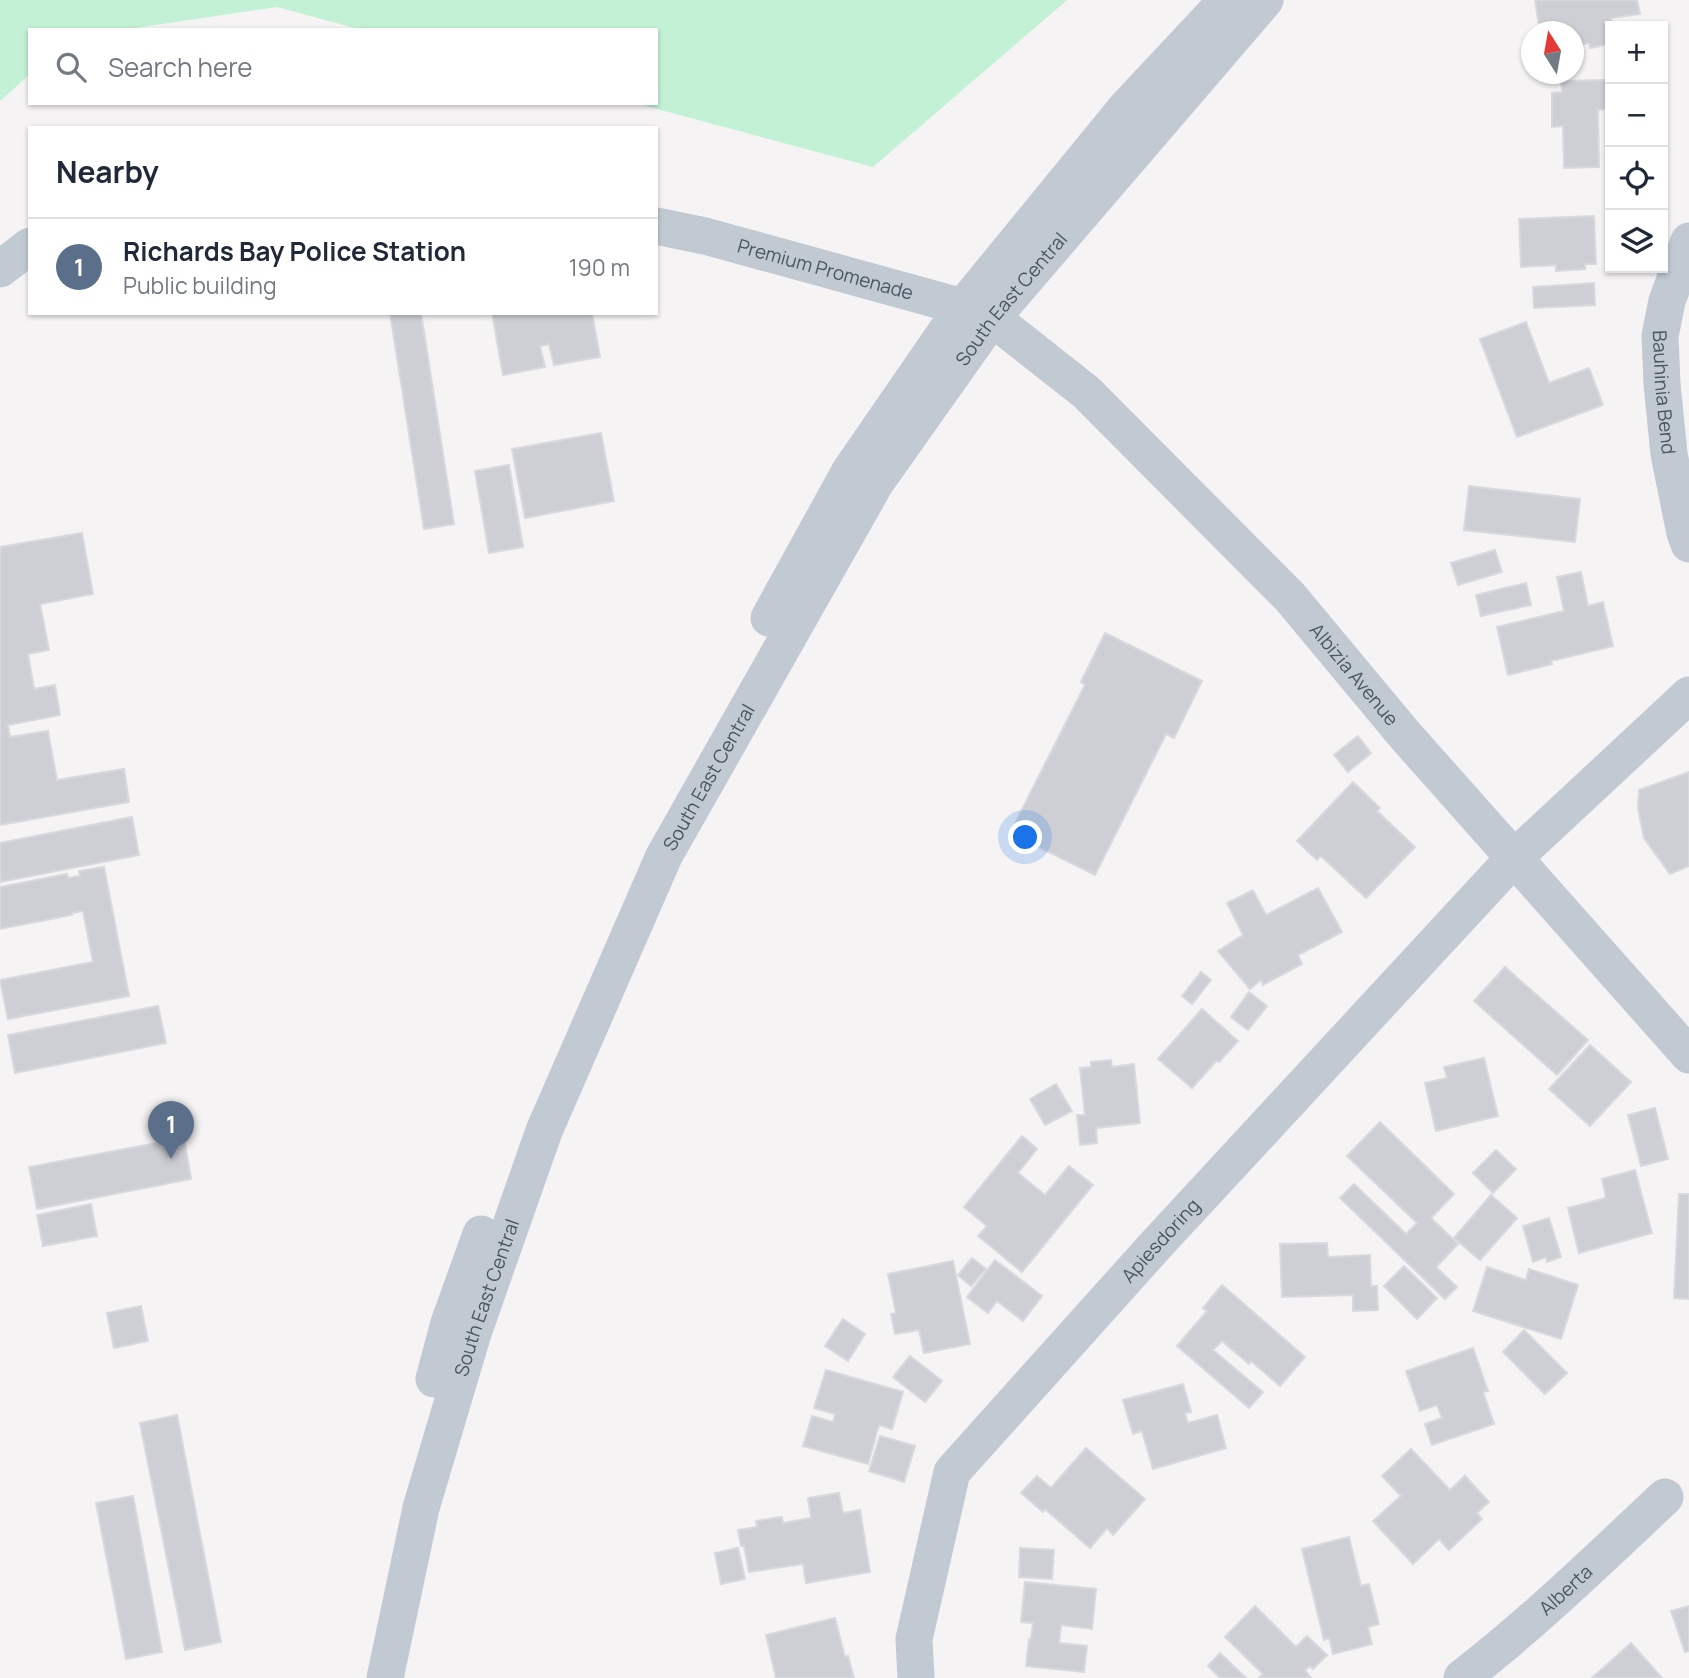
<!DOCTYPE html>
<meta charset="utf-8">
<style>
body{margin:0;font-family:Manrope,sans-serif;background:#f2f2f3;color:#1f2937}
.controls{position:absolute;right:21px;top:21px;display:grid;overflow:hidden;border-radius:0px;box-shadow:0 2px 5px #0004}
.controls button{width:63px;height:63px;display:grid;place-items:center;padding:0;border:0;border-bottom:2px solid #e0e1e3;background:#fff;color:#1f2937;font:35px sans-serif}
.compass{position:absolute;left:1521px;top:21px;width:63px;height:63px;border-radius:50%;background:#fff;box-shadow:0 2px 5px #0004;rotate:349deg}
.you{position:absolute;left:1026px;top:838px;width:24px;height:24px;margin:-18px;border:5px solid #fff;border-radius:50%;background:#1a73e8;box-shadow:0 0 0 10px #1a73e833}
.badge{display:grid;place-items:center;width:46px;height:46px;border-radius:50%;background:#b45309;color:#fff;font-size:23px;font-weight:700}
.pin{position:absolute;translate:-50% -58px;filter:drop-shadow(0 2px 4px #0008)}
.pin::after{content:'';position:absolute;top:37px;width:24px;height:21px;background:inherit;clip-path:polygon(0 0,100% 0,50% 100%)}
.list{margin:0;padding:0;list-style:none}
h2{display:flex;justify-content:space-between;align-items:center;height:91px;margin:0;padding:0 28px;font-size:30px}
h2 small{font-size:23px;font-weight:400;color:#747a83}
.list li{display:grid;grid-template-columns:46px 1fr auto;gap:21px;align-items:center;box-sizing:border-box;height:98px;padding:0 28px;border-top:2px solid #e0e1e3}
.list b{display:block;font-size:26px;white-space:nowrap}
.list p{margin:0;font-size:23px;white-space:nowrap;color:#747a83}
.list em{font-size:23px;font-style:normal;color:#747a83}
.icon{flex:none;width:38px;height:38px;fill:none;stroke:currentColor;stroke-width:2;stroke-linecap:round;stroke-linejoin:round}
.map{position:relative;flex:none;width:1689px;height:1678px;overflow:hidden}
.search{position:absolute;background:#fff;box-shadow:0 2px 5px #0004;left:28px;top:28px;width:630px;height:77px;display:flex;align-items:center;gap:18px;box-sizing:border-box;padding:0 24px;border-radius:0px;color:#747a83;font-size:26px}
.panel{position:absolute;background:#fff;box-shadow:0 2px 5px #0004;left:28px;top:126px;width:630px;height:189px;border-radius:0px}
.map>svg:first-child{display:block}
.green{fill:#c3f1d5}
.building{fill:#cdcfd5;stroke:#d7d9de;stroke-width:2}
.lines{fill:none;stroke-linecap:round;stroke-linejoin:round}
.minor{stroke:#c1cad2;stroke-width:37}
.labels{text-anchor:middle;stroke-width:5;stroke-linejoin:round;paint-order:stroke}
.street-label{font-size:19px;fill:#4a5661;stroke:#fff}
</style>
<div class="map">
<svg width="1689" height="1678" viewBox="0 0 1689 1678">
<rect width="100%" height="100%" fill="#f5f3f3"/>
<path class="green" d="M0 0H1067L873 167 635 103H656V30H362L277 7 122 30H30V74L0 101Z"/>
<g class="building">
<path d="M1535 0H1637L1640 14 1611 18 1612 26H1610V44L1590 48 1589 43 1574 46V32H1540Z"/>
<path d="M1606 80V109L1598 110 1599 167 1564 168 1563 126 1552 127V93L1562 92 1561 81Z"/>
<path d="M1594 216 1596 264H1585V269L1556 271V265L1521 267 1519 219Z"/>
<path d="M1594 283 1595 305 1534 308 1533 287Z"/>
<path d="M390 313H421L454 524 424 529Z"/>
<path d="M492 313H592L600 357 554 365 549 344 540 346 545 367 503 375Z"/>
<path d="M1526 322 1549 383 1589 368 1603 405 1517 437 1480 339Z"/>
<path d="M601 433 614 501 525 518 512 449Z"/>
<path d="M509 465 523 547 489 553 475 471Z"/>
<path d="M1469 486 1580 499 1575 542 1464 530Z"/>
<path d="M82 533 93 594 40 604 49 650 28 654 34 689 55 685 60 715 8 725 10 737 48 731 57 780 124 769 129 802 0 825V547Z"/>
<path d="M1495 550 1502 572 1458 585 1451 563Z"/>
<path d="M1581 572 1588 606 1603 602 1613 646 1551 661 1552 664 1508 675 1497 627 1564 611 1557 577Z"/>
<path d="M1526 583 1531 605 1481 616 1476 595Z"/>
<path d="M1105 633 1202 681 1174 738 1166 734 1095 875 1010 833 1085 685 1081 682Z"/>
<path d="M1358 736 1371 753 1348 772 1334 755Z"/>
<path d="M1689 772V866L1670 874 1644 838 1638 809 1639 790Z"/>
<path d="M1353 782 1380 808 1377 811 1415 847 1366 898 1321 856 1317 860 1297 841Z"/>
<path d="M132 817 139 855 0 882V843Z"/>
<path d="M104 867 129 996 8 1019 0 980 93 962 83 911 72 913V915L0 929V887L67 874 68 878 80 876 79 871Z"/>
<path d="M1318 888 1342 932 1298 955 1302 964 1263 985 1261 980 1250 989 1218 951 1243 935 1227 903 1253 890 1266 915Z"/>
<path d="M1505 967 1588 1040 1557 1075 1474 1001Z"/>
<path d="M1201 972 1211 980 1192 1004 1182 996Z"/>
<path d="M1249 992 1267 1006 1248 1030 1231 1017Z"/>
<path d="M158 1006 166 1043 15 1073 8 1035Z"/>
<path d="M1202 1009 1238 1041 1219 1062 1217 1060 1192 1088 1158 1059Z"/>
<path d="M1590 1045 1631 1082 1590 1126 1549 1089Z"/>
<path d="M1484 1058 1498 1116 1436 1131 1425 1083 1447 1078 1444 1067Z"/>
<path d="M1111 1060 1112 1067 1134 1064 1140 1123 1096 1128 1097 1143 1080 1145 1077 1115H1085L1080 1068 1091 1067V1062Z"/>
<path d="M1056 1084 1072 1111 1045 1125 1030 1099Z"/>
<path d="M1655 1108 1668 1159 1641 1166 1628 1115Z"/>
<path d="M1380 1122 1454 1194 1431 1218 1458 1244 1436 1267 1457 1287 1445 1299 1340 1198 1354 1184 1406 1234 1417 1223 1347 1156Z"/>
<path d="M1022 1136 1037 1149 1018 1173 1045 1195 1069 1166 1093 1185 1022 1272 978 1236 987 1226 964 1207Z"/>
<path d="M184 1138 191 1179 37 1209 29 1167Z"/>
<path d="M1496 1150 1516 1169 1493 1193 1473 1173Z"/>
<path d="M1635 1170 1652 1233 1579 1253 1568 1208 1606 1198 1602 1179Z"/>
<path d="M1679 1194H1689V1299L1674 1298Z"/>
<path d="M1491 1195 1517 1218 1480 1260 1454 1238Z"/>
<path d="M91 1204 97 1236 43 1246 37 1215Z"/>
<path d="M1549 1218 1561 1257 1547 1262 1546 1257 1533 1262 1523 1226Z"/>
<path d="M1327 1243 1328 1257 1370 1255 1371 1286H1377L1378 1310 1353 1311V1295L1282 1297 1280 1244Z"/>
<path d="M972 1258 986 1269 971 1286 958 1275Z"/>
<path d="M995 1260 1042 1296 1023 1321 997 1301 988 1313 967 1297Z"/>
<path d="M953 1261 970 1344 924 1353 919 1330 895 1334 891 1314 896 1313 888 1274Z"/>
<path d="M1404 1266 1437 1298 1417 1319 1384 1286Z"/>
<path d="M1487 1267 1526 1280 1529 1269 1578 1285 1561 1339 1473 1311Z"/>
<path d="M1222 1285 1305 1357 1280 1386 1251 1361 1249 1364 1222 1341 1213 1350 1263 1392 1249 1408 1177 1346 1207 1311 1203 1308Z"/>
<path d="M141 1306 148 1341 114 1348 107 1313Z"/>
<path d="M843 1319 865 1334 848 1361 825 1346Z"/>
<path d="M1524 1330 1567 1373 1545 1394 1503 1352Z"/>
<path d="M1473 1348 1488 1391 1483 1392 1494 1424 1432 1445 1425 1424 1442 1418 1437 1405 1420 1411 1406 1371Z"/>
<path d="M910 1356 942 1381 925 1402 893 1377Z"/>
<path d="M826 1370 903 1392 892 1429 879 1425 868 1464 803 1446 812 1416 833 1422 835 1414 814 1408Z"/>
<path d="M1183 1384 1191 1412 1185 1413 1188 1423 1217 1415 1226 1448 1153 1469 1142 1431 1133 1434 1123 1400Z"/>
<path d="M177 1415 221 1642 185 1650 140 1423Z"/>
<path d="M880 1436 915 1446 904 1482 869 1471Z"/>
<path d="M1086 1448 1145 1499 1113 1535 1107 1528 1090 1548 1045 1509 1043 1512 1021 1493 1037 1476 1051 1488Z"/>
<path d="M1411 1449 1450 1490 1465 1476 1489 1502 1477 1513 1482 1519 1449 1550 1439 1539 1413 1564 1373 1521 1401 1496 1382 1476Z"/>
<path d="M839 1493 843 1513 860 1510 870 1572 806 1583 803 1564 749 1572 744 1546H741L738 1530 757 1527 756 1521 782 1517 783 1523 811 1518 808 1498Z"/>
<path d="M133 1496 162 1652 126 1659 96 1503Z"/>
<path d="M1349 1537 1361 1586 1369 1584 1379 1624 1368 1627 1372 1644 1333 1654 1329 1638 1324 1640 1302 1549Z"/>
<path d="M738 1548 745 1579 721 1584 715 1553Z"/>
<path d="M1020 1548 1054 1550 1052 1579 1019 1577Z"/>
<path d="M1025 1582 1096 1589 1092 1629 1061 1625 1059 1643 1087 1646 1084 1672 1026 1666 1029 1639H1031L1033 1623 1021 1622Z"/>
<path d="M1255 1606 1296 1647 1307 1636 1327 1655 1313 1669 1310 1666 1305 1670 1311 1678H1259L1263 1674 1225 1637Z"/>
<path d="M1689 1606V1651L1685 1652 1671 1611Z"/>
<path d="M835 1618 845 1657 848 1656 854 1678H776L766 1635Z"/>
<path d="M1631 1643 1662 1678H1592Z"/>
<path d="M1220 1653 1246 1678H1220L1208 1666Z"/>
</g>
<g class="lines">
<g class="minor">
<path id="s1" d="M656 226 705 236 963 307 992 318 1086 392 1290 597 1404 734 1689 1055"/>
<path id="s2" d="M1689 241 1667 301 1660 336 1662 384 1669 454 1685 533 1689 544"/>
<path d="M0 269 30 246"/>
<path d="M769 618 850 471 963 307 1125 109 1227 0"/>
<path d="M434 1379 449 1323 481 1234"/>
<path id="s3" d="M385 1678 421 1508 473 1333 544 1131 664 856 876 482 992 318 1265 0"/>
<path id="s4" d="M916 1678 914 1639 952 1472 1154 1247 1514 858 1689 695"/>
<path id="s5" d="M1462 1678C1533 1623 1599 1559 1665 1497"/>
</g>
</g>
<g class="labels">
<g class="street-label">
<text dy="7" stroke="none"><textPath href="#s1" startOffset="175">Premium Promenade</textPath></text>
<text dy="7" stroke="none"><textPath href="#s3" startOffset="1528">South East Central</textPath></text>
<text dy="7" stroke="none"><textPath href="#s2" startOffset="156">Bauhinia Bend</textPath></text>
<text dy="7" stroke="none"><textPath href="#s1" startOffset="858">Albizia Avenue</textPath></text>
<text dy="7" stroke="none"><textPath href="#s3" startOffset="961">South East Central</textPath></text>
<text dy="7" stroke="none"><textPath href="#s4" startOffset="522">Apiesdoring</textPath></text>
<text dy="7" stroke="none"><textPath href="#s3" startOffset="394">South East Central</textPath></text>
<text dy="7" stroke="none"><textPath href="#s5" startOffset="136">Alberta</textPath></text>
</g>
</g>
</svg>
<div class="controls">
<button>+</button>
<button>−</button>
<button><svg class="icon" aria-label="locate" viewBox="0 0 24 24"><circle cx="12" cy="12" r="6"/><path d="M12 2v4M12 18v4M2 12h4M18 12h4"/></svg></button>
<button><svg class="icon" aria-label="layers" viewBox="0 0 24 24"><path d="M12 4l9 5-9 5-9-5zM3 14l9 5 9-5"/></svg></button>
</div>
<svg class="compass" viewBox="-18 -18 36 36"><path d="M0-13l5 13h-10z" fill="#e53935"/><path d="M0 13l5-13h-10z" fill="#747a83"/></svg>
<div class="you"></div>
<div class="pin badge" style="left:171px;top:1159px;background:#5c6f8a">1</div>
<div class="search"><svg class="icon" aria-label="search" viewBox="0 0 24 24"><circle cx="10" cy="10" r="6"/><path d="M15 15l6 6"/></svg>Search here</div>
<section class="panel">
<h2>Nearby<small></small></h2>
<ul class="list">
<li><span class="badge" style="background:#5c6f8a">1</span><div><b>Richards Bay Police Station</b><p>Public building</p></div><em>190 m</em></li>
</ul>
</section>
</div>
